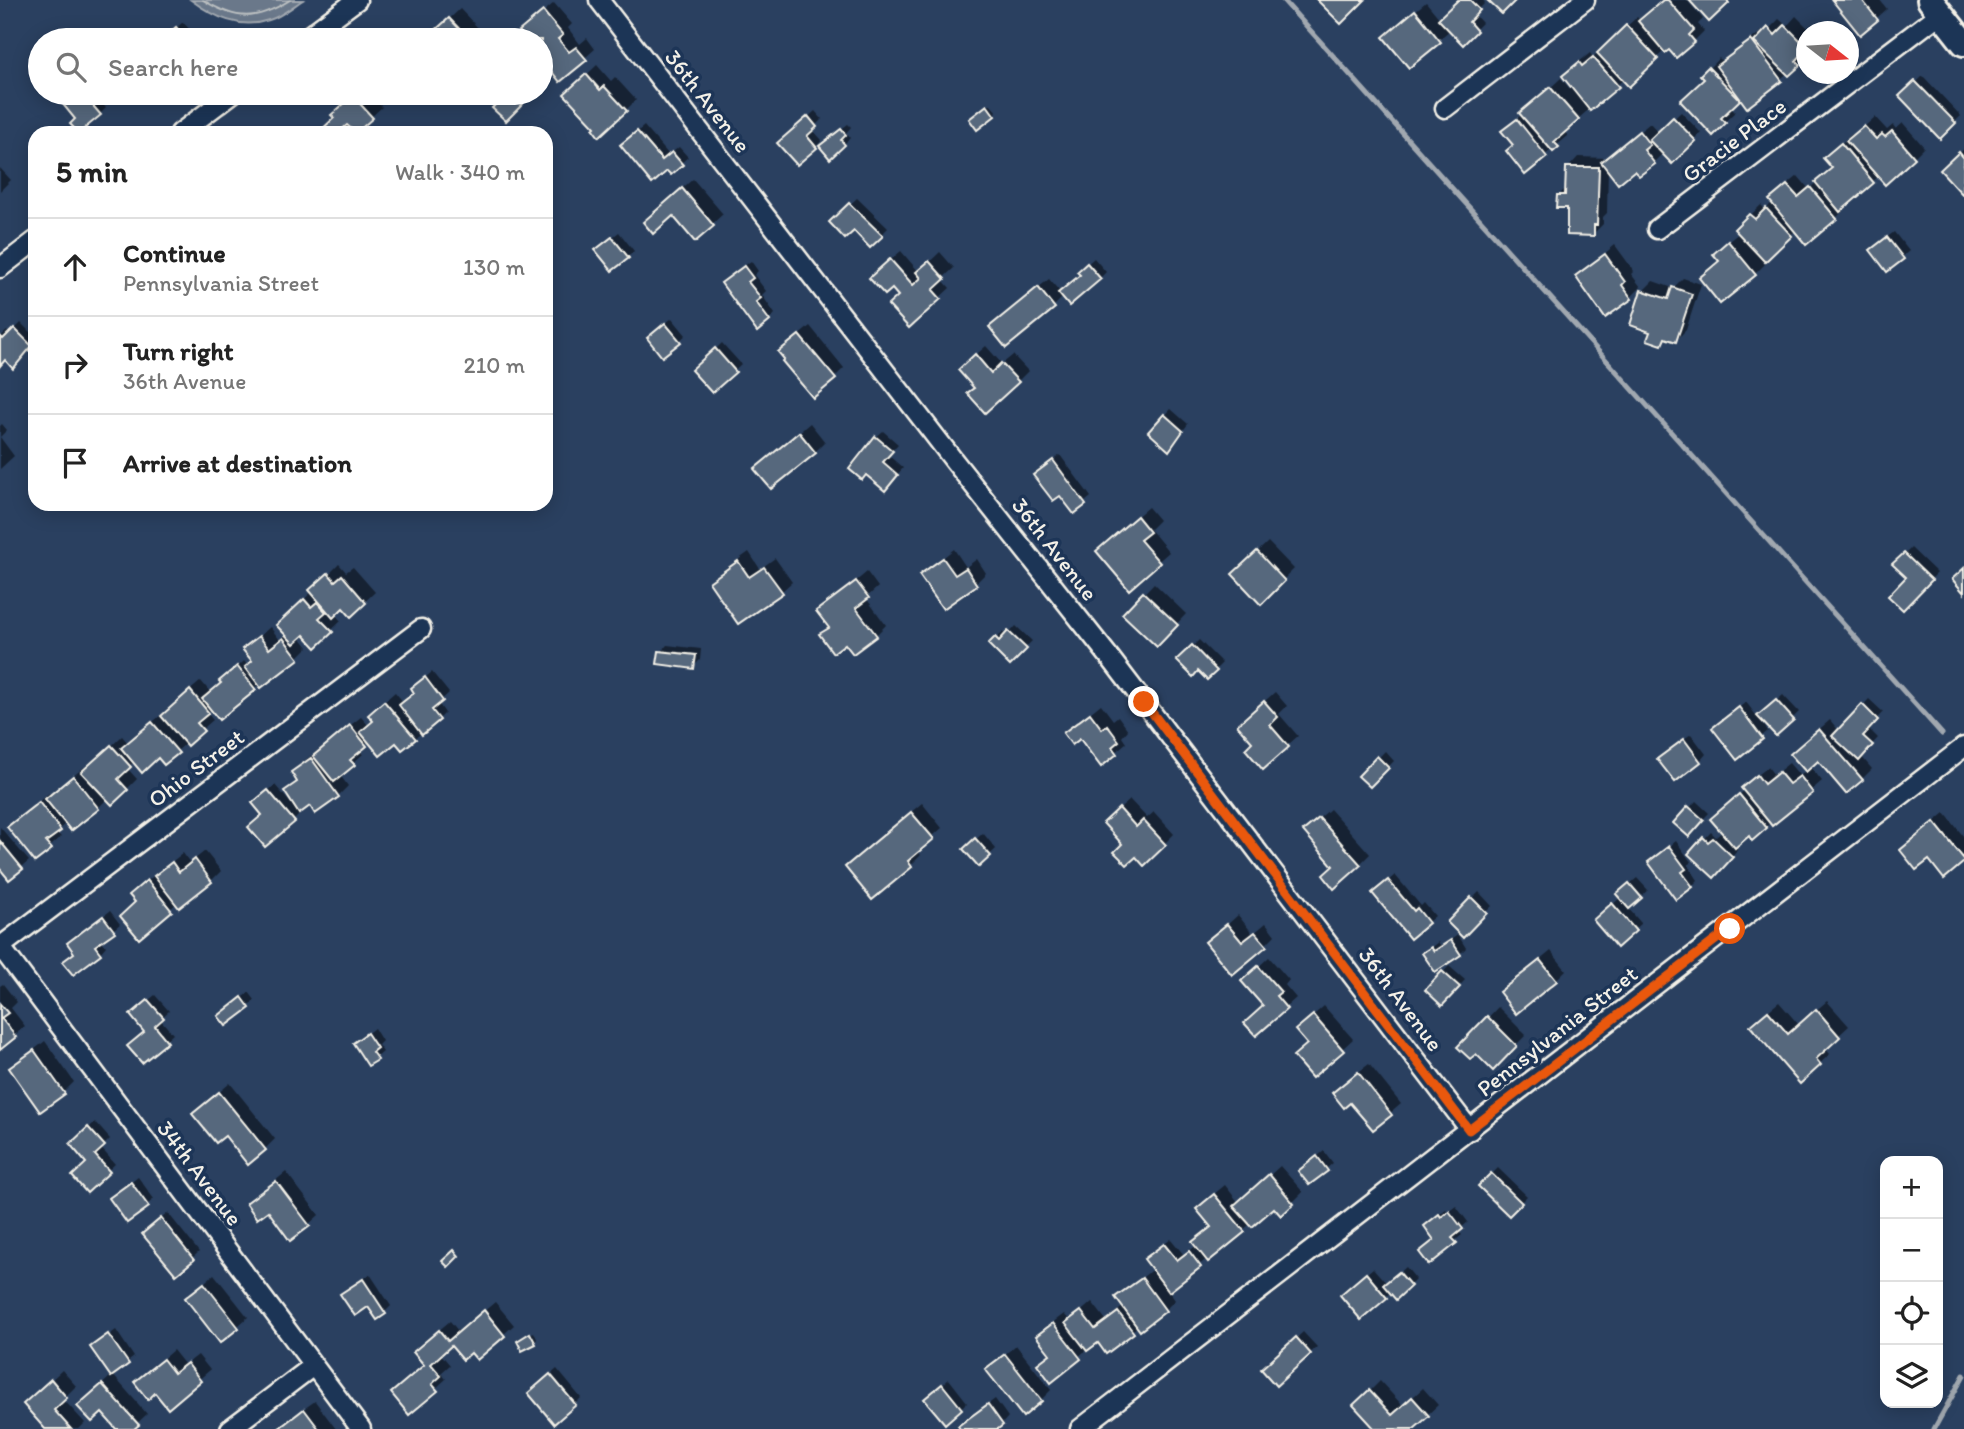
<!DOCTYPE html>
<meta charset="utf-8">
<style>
body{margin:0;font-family:Itim,sans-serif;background:#f6f6f6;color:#222}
.controls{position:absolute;right:21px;bottom:21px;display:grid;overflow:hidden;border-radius:14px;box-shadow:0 4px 18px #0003}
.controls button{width:63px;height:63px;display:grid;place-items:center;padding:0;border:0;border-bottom:2px solid #e0e0e0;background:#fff;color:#222;font:35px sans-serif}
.compass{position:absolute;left:1796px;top:21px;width:63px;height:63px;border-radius:50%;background:#fff;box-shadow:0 4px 18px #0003;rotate:107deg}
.stop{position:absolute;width:21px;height:21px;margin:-16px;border:5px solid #ea580c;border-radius:50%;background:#fff}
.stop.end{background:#ea580c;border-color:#fff;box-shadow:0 2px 7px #0008}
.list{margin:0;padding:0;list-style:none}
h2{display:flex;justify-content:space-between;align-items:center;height:91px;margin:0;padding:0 28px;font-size:30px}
h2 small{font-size:23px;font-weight:400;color:#767676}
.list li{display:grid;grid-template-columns:46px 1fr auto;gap:21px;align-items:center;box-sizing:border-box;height:98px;padding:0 28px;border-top:2px solid #e0e0e0}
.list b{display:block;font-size:26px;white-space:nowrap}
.list p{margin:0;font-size:23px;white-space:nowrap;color:#767676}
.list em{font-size:23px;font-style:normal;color:#767676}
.icon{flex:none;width:38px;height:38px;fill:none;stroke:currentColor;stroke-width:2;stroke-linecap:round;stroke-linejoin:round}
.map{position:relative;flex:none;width:1964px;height:1429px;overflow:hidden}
.search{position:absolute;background:#fff;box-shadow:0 4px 18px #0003;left:28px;top:28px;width:525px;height:77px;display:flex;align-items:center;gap:18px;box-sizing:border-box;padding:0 24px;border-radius:38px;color:#767676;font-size:26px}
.panel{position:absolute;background:#fff;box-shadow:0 4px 18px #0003;left:28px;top:126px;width:525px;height:385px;border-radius:21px}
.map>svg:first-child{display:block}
.water{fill:#6a788a;stroke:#a1a8b0;stroke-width:2}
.shadow{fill:#0007}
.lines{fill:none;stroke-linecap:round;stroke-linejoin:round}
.shore{stroke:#bdc1c2;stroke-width:2}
.stream{stroke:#a1a8b0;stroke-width:5}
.building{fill:#56677d;stroke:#f4f1e8;stroke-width:2}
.street-casing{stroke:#f4f1e8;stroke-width:23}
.secondary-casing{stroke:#f4f1e8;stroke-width:30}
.street{stroke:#1d3557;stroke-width:18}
.secondary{stroke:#1d3557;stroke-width:24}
.route{stroke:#ea580c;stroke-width:9}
.labels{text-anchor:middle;stroke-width:7;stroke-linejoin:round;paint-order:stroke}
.street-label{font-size:23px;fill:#f4f1e8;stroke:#1d3557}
</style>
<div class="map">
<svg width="1964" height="1429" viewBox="0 0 1964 1429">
<rect width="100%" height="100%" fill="#2a4060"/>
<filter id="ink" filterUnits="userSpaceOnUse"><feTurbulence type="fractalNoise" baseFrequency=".0143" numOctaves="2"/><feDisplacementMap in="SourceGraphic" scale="14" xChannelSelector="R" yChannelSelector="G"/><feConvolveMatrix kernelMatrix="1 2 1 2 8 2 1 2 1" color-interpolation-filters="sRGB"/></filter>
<g filter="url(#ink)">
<path class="water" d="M191 0H303C293 6 281 17 269 20 240 30 214 17 191 0Z"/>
<g class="shadow">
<path d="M1460 0H1483L1485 3 1474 14 1482 23 1463 42 1451 29 1409 66 1396 27 1426 2 1440 19Z"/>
<path d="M1663 0H1687L1703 19 1698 24 1704 31 1694 41 1665 50 1629 84 1624 79 1564 131 1568 136 1525 172 1510 125 1561 78 1570 89 1573 87 1574 66 1590 53 1593 57 1637 17 1641 21Z"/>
<path d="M1835 0H1880L1887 9 1861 32Z"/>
<path d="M554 3 572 24 568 28 580 44 587 38 595 49 561 79 541 55V40H529L521 31Z"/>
<path d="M460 9 480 30 470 40H418L430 28 434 33Z"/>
<path d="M1796 16 1812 32H1806V56L1789 74 1788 73 1747 105 1741 97 1730 107 1735 112 1713 133 1706 78 1702 75 1719 58 1723 62 1762 31 1764 34 1779 19 1787 26Z"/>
<path d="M183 22 199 40H163Z"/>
<path d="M597 65 611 81 615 77 636 100 626 110 597 127 577 84Z"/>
<path d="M1923 76 1961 116 1940 136 1902 96Z"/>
<path d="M73 93H94L106 108 100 114 77 119 63 102Z"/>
<path d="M358 93H369L382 107 357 130 359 133H320L336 118 344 105Z"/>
<path d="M509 93H525L528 96 506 119 494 108Z"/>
<path d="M990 104 997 112 977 128 971 120Z"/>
<path d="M815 111 822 119 812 129 822 140 816 147 786 137Z"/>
<path d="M1681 112 1701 133 1672 162 1664 152 1654 162 1635 168H1608L1607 213 1603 217V224L1593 234 1558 196 1567 187 1568 168 1578 157 1608 158 1650 123 1659 133Z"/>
<path d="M1875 117 1887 130 1893 125 1896 129 1903 123 1924 147 1914 157 1879 176 1844 206 1846 208 1836 218 1796 230 1763 262 1765 264 1755 274 1720 260 1725 244 1739 233 1736 229 1761 205 1766 210 1781 190 1798 176 1809 189 1833 167 1836 148 1852 134 1854 136Z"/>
<path d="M848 124 851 127 846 133 850 138 844 144 827 140Z"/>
<path d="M278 126 283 133H268Z"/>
<path d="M644 126 669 155 679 147 688 157 671 172 629 139Z"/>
<path d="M1964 149V192L1963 193 1942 170Z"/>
<path d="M0 168 11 180 0 191Z"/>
<path d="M693 179 723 214 695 240 674 214 655 212Z"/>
<path d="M857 198 888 228 870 246 854 228 831 222Z"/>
<path d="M619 232 634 251 628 257 604 244Z"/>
<path d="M1894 232 1909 251 1887 270 1878 244Z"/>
<path d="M1615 245 1634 271 1631 274 1641 287 1631 297 1577 276Z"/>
<path d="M901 251 919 272 940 252 954 268 942 279 950 288 909 326 899 295 881 268Z"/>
<path d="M1094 258 1106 272 1100 278 1063 297 1053 307 1002 317 1049 279 1061 293 1081 275 1085 266Z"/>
<path d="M751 261 758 271 754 275 766 291 762 295 775 314 769 320 729 277Z"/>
<path d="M1683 278 1701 284 1686 330 1676 340 1668 337 1662 343 1652 331 1643 291 1653 281 1673 288Z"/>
<path d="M672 318 686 335 679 341 655 332Z"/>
<path d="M21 323 35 337V341L19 360 5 358 0 363V337L7 331 10 334Z"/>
<path d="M810 326 844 368 834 378 787 359 791 342Z"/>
<path d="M722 343 741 364 712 391 700 364Z"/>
<path d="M986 346 1002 364 1013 355 1028 371 1018 381 976 387 970 360Z"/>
<path d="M1171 409 1188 424 1169 449 1150 432Z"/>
<path d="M810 423 825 442 815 452 756 469Z"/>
<path d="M2 424 7 430 0 437V426Z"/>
<path d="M883 431 898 444 888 455 903 468 891 482 866 473 876 437Z"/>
<path d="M0 437 14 456 0 469Z"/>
<path d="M1060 455 1091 497 1074 511 1042 469Z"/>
<path d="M1148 507 1159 520 1150 529 1169 552 1129 587 1108 541Z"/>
<path d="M1268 542 1294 569 1261 602 1234 574Z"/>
<path d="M1911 548 1937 573 1903 608 1908 577 1895 564Z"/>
<path d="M954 549 966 567 977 559 986 573 976 583 943 606 921 575Z"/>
<path d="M749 552 760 569 775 558 792 582 781 592 711 582 721 572Z"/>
<path d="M339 564 346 572 353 567 375 592 351 615 344 606 335 614 341 621 316 645 304 633 300 637 308 647 298 657 254 688 212 708 207 713 213 720 177 751 134 762 127 768 137 779 127 789 108 798 98 808 66 823 56 832 61 837 35 860 10 827 20 817 49 793 51 795 84 767 86 770 122 736 128 743 201 681 211 693 244 661 248 666 254 661 245 649 270 627 280 640 287 634 289 615Z"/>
<path d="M867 572 878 587 866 598 886 625 876 635 845 641 822 635 830 626 819 612Z"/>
<path d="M1154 583 1186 614 1157 645 1124 614Z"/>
<path d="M1016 626 1032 641 1010 663 991 644 1003 632 1007 636Z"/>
<path d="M1199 640 1222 663 1207 678 1198 669 1179 660Z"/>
<path d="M667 645 701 649 700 660 693 667 661 652Z"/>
<path d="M432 672 449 693 438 703 445 713 439 719 403 748 396 740 369 741 360 749 363 754 340 775 348 786 338 796 310 803 298 812 300 814 293 821 264 814 261 797 275 785 293 806 295 804 286 792 298 780 293 772 303 762 361 717 369 726 375 721 380 705 395 692 404 703 416 692 420 682Z"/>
<path d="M1275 692 1287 706 1279 714 1298 736 1263 767 1254 742 1249 715Z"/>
<path d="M1783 695 1799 712 1776 734 1765 722 1762 723 1768 731 1737 757 1721 722 1746 702 1758 718Z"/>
<path d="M1869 699 1883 712 1868 728 1878 738 1861 756 1872 769 1862 779 1818 759 1810 766 1822 781 1772 824 1771 822 1766 827 1749 834 1735 846 1738 849 1714 876 1690 854 1711 832 1716 837 1723 831V809L1745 790 1754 778 1768 767 1774 775 1789 763 1800 776 1806 770 1802 744 1830 720 1839 731Z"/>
<path d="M1101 704 1113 720 1118 716 1128 730 1122 737 1126 743 1101 764 1080 737 1065 733Z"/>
<path d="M1691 734 1706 754 1700 761 1666 752Z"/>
<path d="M1385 751 1394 761 1370 785 1361 776Z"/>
<path d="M1130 800 1147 818 1154 812 1174 834 1164 844H1124L1115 813Z"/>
<path d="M1696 801 1709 813 1689 834 1676 822Z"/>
<path d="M922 803 942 828 917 850 921 855 911 865 872 898 857 857Z"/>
<path d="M1330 809 1370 854 1360 864 1316 821Z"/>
<path d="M1945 813 1964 837V860L1929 858 1912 840Z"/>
<path d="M0 827 29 861 9 878 0 867Z"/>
<path d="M983 833 996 849 979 865 972 843Z"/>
<path d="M1676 841 1691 862 1688 865 1698 880 1692 886 1657 856Z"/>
<path d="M205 851 221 871 211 881 177 903 139 936 142 885 183 853 190 863Z"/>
<path d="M1395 875 1421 906 1424 903 1435 916 1428 922 1381 887Z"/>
<path d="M1637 878 1648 890 1628 908 1641 923 1617 945 1602 914 1621 897 1625 888Z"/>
<path d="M1479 892 1492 906 1463 935 1449 922Z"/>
<path d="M110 911 120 924 101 940 106 946 100 953 75 952V937Z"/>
<path d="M1238 915 1253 934 1266 923 1275 935 1265 945 1208 942Z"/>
<path d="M1458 935 1466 948 1460 954 1424 953 1438 942 1441 946Z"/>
<path d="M1551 951 1566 970 1556 980 1501 992Z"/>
<path d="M1269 957 1289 980 1285 985 1296 998 1256 1034 1265 1005 1254 971Z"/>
<path d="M1449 966 1465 980 1442 1004 1427 990Z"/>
<path d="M3 984 17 1002 11 1008 25 1026 0 1048V986Z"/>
<path d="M249 992 255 1000 249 1006 227 1010Z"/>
<path d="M155 995 169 1011 160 1019 173 1034 143 1061 146 1031 138 1009Z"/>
<path d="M1827 1001 1849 1026 1825 1048 1830 1054 1800 1082 1762 1016 1779 1002 1799 1025Z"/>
<path d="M1324 1006 1353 1039 1313 1076 1308 1020Z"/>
<path d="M1498 1007 1526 1035 1493 1068 1476 1052 1460 1047Z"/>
<path d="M374 1028 382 1041 378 1045 383 1052 376 1058 355 1043Z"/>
<path d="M45 1041 74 1082 64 1092 11 1068Z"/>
<path d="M1369 1064 1401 1104 1373 1128 1344 1083Z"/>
<path d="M230 1083 275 1139 265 1149 194 1114Z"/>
<path d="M95 1122 110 1139 101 1148 115 1164 87 1190 88 1163 72 1144Z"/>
<path d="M1324 1151 1333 1163 1326 1169 1307 1165Z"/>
<path d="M1280 1166 1303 1192 1293 1202 1281 1213 1274 1205 1168 1290 1175 1300 1165 1310 1138 1326 1107 1351 1098 1340 1051 1380 1039 1364 1051 1353 1038 1336 1048 1326 1064 1314 1070 1321 1092 1302 1106 1320 1124 1306 1118 1297 1154 1268 1153 1253 1171 1239 1184 1255 1197 1245 1212 1226 1208 1199 1225 1185 1239 1203Z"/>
<path d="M1498 1168 1527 1196 1509 1214 1480 1186Z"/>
<path d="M286 1172 319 1215 308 1225 268 1208 248 1203Z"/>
<path d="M138 1177 154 1199 127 1221 111 1198Z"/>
<path d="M1456 1206 1468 1222 1458 1231 1462 1235 1429 1262 1436 1239 1432 1220 1446 1209 1448 1212Z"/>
<path d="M168 1213 199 1252 176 1272 151 1227Z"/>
<path d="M1406 1267 1416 1279 1410 1285 1391 1292 1361 1318 1348 1289 1373 1268 1387 1284Z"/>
<path d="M214 1274 248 1317 221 1341 187 1298Z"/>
<path d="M370 1274 391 1306 384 1313 342 1294Z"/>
<path d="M495 1302 514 1325 477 1358 471 1351 452 1344 440 1353 450 1365 441 1373 446 1379 410 1412 426 1364 425 1342 450 1321 459 1332Z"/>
<path d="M116 1330 134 1357 112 1374 147 1414 131 1429H118L90 1396 112 1375 97 1344Z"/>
<path d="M534 1332 537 1339 535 1342 521 1338Z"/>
<path d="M1303 1332 1317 1347 1276 1384 1263 1369Z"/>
<path d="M1016 1345 1051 1390 1041 1400 988 1369Z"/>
<path d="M173 1350 185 1365 198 1355 210 1370 168 1406 146 1373Z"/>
<path d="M557 1369 581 1398 575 1404 536 1387Z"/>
<path d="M62 1370 76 1386 63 1399 85 1423 79 1429H48L36 1394Z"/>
<path d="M949 1379 967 1402 961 1408 933 1393Z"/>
<path d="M1380 1381 1403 1406 1423 1388 1438 1405 1412 1429H1377L1366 1395Z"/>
<path d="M995 1399 1008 1417 1002 1424 995 1429H963L967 1420Z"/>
<path d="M315 1401 336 1429H279L287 1421Z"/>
</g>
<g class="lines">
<path class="shore" d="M203 0C237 21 256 21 290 0"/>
<g class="stream">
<path d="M1283 0 1942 734"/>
<path d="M1934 1429 1964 1375"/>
</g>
</g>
<g class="building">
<path d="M1317 0H1365L1341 24Z"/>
<path d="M1458 0H1470L1480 10 1469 22 1477 31 1463 45 1438 19Z"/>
<path d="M1487 0H1516L1502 14Z"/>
<path d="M1663 0H1668L1694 30 1689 35 1695 42 1676 58 1669 50 1665 53 1638 21Z"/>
<path d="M1689 0H1727L1729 3 1709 22Z"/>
<path d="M1832 0H1862L1878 20 1860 35Z"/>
<path d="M1415 10 1441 42 1409 68 1383 37Z"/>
<path d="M543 11 563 35 558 39 569 52 576 47 587 60 560 82 541 58V40H527L519 31Z"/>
<path d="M449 18 470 40H425L431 34Z"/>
<path d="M1626 25 1658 59 1629 87 1597 53Z"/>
<path d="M1785 25 1806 46V50L1796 61 1801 65 1789 76 1754 42 1768 27 1775 35Z"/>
<path d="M176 27 187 40H161Z"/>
<path d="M1751 40 1782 81 1747 108 1716 66Z"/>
<path d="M1593 57 1619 87 1590 111 1562 76 1579 62 1582 66Z"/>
<path d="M1708 67 1740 100 1721 118 1726 123 1713 136 1680 101 1704 79 1700 75Z"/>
<path d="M586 74 600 90 604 86 627 111 599 137 593 129 595 127 564 94Z"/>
<path d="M1915 81 1956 123 1940 139 1899 96Z"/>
<path d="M1550 87 1579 120 1554 142 1559 147 1553 152 1519 113Z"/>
<path d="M72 93H82L101 115 79 133 70 124 75 119 61 102Z"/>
<path d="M507 93H512L523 104 506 121 492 108Z"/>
<path d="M353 96 373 118 356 133 347 125 340 131 341 133H318L334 118 331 115Z"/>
<path d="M987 105 995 116 977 130 969 119Z"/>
<path d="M808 116 817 127 807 136 817 148 797 165 777 143Z"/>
<path d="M1673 117 1696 141 1672 164 1649 140Z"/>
<path d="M1517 119 1547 157 1525 175 1506 151 1513 145 1501 131Z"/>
<path d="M1864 126 1876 139 1882 134 1885 137 1892 131 1915 158 1885 185 1846 141Z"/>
<path d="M841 129 846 135 841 140 845 145 830 159 819 146Z"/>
<path d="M637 131 662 160 672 152 683 165 671 175 667 171 652 184 620 145Z"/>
<path d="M1639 131 1650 145 1644 150 1655 164 1639 176 1634 171 1618 184 1601 162Z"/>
<path d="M1841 143 1874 183 1840 212 1815 182 1832 168 1823 158Z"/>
<path d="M1959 152 1964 158 1963 195 1940 170Z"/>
<path d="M1566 167H1599L1597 225H1594V236L1567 235V208H1556L1557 195H1565Z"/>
<path d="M1787 185 1798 197 1810 187 1837 219 1806 245 1769 200Z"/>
<path d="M682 188 714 226 695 242 673 216 653 234 643 222Z"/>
<path d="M849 203 883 236 870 248 854 231 845 239 829 222Z"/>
<path d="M1766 208 1792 236 1765 262 1734 229 1749 214 1755 219Z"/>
<path d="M612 237 629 258 612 271 595 250Z"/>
<path d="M1887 237 1904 259 1887 272 1870 250Z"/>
<path d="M1728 241 1756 275 1720 304 1699 278 1719 261 1713 254Z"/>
<path d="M1605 254 1625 282 1622 285 1632 299 1605 318 1575 276Z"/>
<path d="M890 259 913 285 921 278 916 272 929 261 945 279 933 290 941 299 909 328 888 305 898 296 892 289 885 295 869 278Z"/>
<path d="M1087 263 1101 279 1069 306 1058 293 1080 275 1077 272Z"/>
<path d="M744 266 753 278 748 282 761 298 756 302 770 321 757 332 721 283Z"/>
<path d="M1038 287 1055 308 1006 348 989 327Z"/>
<path d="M1672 287 1692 294 1676 342 1665 338 1662 345 1647 340 1650 332 1630 325 1641 290 1668 299Z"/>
<path d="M665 323 681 342 662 357 647 338Z"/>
<path d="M14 328 32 346 13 369 5 360 0 366V336L3 339Z"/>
<path d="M799 335 836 379 813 398 782 361 784 359 778 352Z"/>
<path d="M715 348 736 372 712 393 691 370Z"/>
<path d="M975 354 991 373 1001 363 1019 382 985 413 967 393 974 388 958 370Z"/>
<path d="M1164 414 1183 431 1169 451 1148 432Z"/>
<path d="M799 432 816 453 771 489 754 469Z"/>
<path d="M875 436 893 451 883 462 898 475 885 491 866 475 862 480 849 469Z"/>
<path d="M1053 460 1086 505 1074 514 1060 496 1053 501 1033 475Z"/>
<path d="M1137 516 1150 532 1140 540 1160 563 1129 590 1096 551Z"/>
<path d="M1257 551 1285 581 1261 605 1232 574Z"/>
<path d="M1904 553 1932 580 1903 610 1888 596 1906 577 1892 564Z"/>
<path d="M943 558 955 575 966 568 977 585 943 609 919 575Z"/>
<path d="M738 561 749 577 764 567 783 593 738 624 709 582Z"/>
<path d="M1964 568V593L1952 579Z"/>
<path d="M328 573 335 581 342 575 366 603 351 617 343 608 333 618 309 590Z"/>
<path d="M856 581 869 598 856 608 877 636 853 654 845 644 833 653 819 634 829 628 816 611Z"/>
<path d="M1143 592 1178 625 1157 647 1122 614Z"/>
<path d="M304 599 311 607 317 602 326 612 319 618 333 632 316 648 304 635 294 644 276 625Z"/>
<path d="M1008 631 1027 649 1010 666 988 644 995 637 999 641Z"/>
<path d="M259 636 269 649 283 638 299 659 261 688 245 667 252 661 242 649Z"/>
<path d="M1192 645 1217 671 1207 680 1198 671 1193 677 1176 660Z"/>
<path d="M659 651 696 655 694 669 657 664Z"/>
<path d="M237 666 256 690 219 720 202 699 221 683 219 681Z"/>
<path d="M425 677 443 701 432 710 440 720 422 735 399 705 414 693 411 688Z"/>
<path d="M190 690 209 713 197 723 204 731 187 746 161 716Z"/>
<path d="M1776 700 1794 720 1776 736 1757 716Z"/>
<path d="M384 701 416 739 402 750 396 743 380 756 360 732 373 721 368 715Z"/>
<path d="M1264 701 1278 717 1270 725 1289 747 1263 770 1245 749 1252 742 1237 725Z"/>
<path d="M1862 704 1878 720 1863 736 1873 745 1859 761 1832 736Z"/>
<path d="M1739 707 1763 739 1737 760 1712 728Z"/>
<path d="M1090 713 1102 729 1107 725 1119 741 1112 747 1117 754 1101 767 1080 739 1072 745 1063 733Z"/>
<path d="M152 722 179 753 164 765 158 758 142 773 121 748Z"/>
<path d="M350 725 367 746 350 760 355 765 334 782 313 756Z"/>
<path d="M1819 729 1863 780 1846 794 1818 761 1806 772 1790 754Z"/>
<path d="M1684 739 1701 762 1675 782 1657 759Z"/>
<path d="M111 745 131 767 118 779 128 790 112 805 81 772Z"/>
<path d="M1377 756 1389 768 1370 787 1358 776Z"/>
<path d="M311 758 339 797 315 814 310 806 299 814 284 791 297 782 291 772Z"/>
<path d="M1779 772 1789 784 1800 776 1813 793 1772 826 1741 788 1757 775 1764 784Z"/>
<path d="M73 776 99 809 71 831 45 799Z"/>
<path d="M268 790 295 822 265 847 248 827 262 815 252 803Z"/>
<path d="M1739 794 1767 828 1752 841 1749 836 1735 848 1710 819Z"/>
<path d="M39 802 61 831 46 842 52 849 35 862 7 827Z"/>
<path d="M1688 806 1704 820 1689 837 1673 823Z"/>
<path d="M1119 808 1136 827 1143 820 1166 845 1144 866 1136 857 1127 865 1114 852 1122 844 1103 823Z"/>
<path d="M911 812 934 839 908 861 912 867 872 900 845 867Z"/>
<path d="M1319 818 1361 865 1334 889 1323 875 1333 866 1303 831Z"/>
<path d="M1934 822 1964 859V862L1944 879 1929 860 1916 870 1900 850Z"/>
<path d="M1703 837 1708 842 1713 838 1733 857 1714 878 1688 854Z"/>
<path d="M975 838 991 856 979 867 963 849Z"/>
<path d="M0 841 23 869 9 880 0 869Z"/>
<path d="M1669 846 1686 869 1682 872 1693 887 1676 900 1648 862Z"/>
<path d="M195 859 212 882 179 908 154 876 172 862 179 872Z"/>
<path d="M147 880 172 911 139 939 120 916 135 902 129 895Z"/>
<path d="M1388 880 1414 911 1417 908 1429 923 1410 939 1372 893Z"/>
<path d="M1629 883 1642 898 1629 909 1616 894Z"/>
<path d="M1471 897 1487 913 1463 938 1447 922Z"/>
<path d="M1612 903 1636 931 1617 948 1593 920Z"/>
<path d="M103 916 115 932 95 946 101 954 73 975 62 962 74 953 67 943Z"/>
<path d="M1227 924 1242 942 1255 932 1267 946 1232 975 1205 942Z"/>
<path d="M1451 940 1461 955 1435 972 1422 953 1431 947 1434 951Z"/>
<path d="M1540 960 1557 981 1516 1014 1499 992Z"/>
<path d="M1258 966 1281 992 1276 996 1287 1009 1256 1036 1244 1023 1263 1006 1241 981Z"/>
<path d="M1442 971 1460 987 1442 1006 1425 990Z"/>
<path d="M242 997 250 1008 226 1026 218 1016Z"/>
<path d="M148 1000 164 1018 155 1026 168 1042 142 1063 127 1046 144 1032 130 1015Z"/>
<path d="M0 1004 8 1013 1 1018 16 1037 0 1050Z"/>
<path d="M1816 1009 1840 1037 1816 1059 1821 1065 1800 1084 1750 1026 1768 1011 1788 1034Z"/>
<path d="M1313 1015 1344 1051 1312 1078 1293 1056 1307 1044 1295 1030Z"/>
<path d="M1487 1016 1517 1046 1493 1071 1476 1054 1470 1059 1457 1047Z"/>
<path d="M367 1033 377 1048 372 1052 378 1060 368 1066 353 1043Z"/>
<path d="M34 1050 65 1094 40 1112 9 1068Z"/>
<path d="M1358 1072 1392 1115 1373 1130 1350 1103 1344 1108 1332 1093Z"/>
<path d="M219 1092 266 1150 248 1165 225 1136 216 1143 192 1114Z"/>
<path d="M88 1127 105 1146 95 1155 110 1172 87 1193 72 1176 86 1163 70 1144Z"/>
<path d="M1317 1156 1328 1171 1309 1185 1298 1171Z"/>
<path d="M1491 1173 1522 1203 1509 1216 1478 1186Z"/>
<path d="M1269 1174 1294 1204 1281 1216 1274 1208 1252 1227 1233 1206Z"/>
<path d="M276 1181 310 1226 290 1241 268 1211 257 1219 246 1203Z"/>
<path d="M131 1182 149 1207 127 1223 109 1198Z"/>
<path d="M1214 1194 1245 1232 1208 1262 1192 1242 1211 1227 1196 1209Z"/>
<path d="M1449 1211 1463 1229 1452 1238 1457 1243 1429 1265 1419 1252 1434 1240 1424 1226 1439 1214 1441 1217Z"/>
<path d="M161 1218 194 1260 176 1275 142 1234Z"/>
<path d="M1164 1244 1177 1260 1189 1251 1201 1267 1169 1292 1144 1259Z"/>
<path d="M454 1250 459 1256 448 1267 442 1261Z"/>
<path d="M1399 1272 1411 1286 1396 1300 1383 1285Z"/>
<path d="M1366 1273 1387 1298 1361 1320 1340 1295Z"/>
<path d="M1142 1278 1166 1311 1140 1331 1115 1297Z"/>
<path d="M363 1279 386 1314 377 1320 368 1307 355 1316 340 1294Z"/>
<path d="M204 1283 239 1328 220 1343 185 1298Z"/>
<path d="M484 1310 505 1336 477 1360 471 1353 463 1360 451 1346 431 1364 441 1376 432 1384 438 1391 409 1415 391 1393 424 1365 413 1352 439 1330 448 1341Z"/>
<path d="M1081 1311 1095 1329 1118 1312 1134 1333 1106 1354 1098 1343 1087 1351 1065 1323Z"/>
<path d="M1053 1323 1081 1359 1051 1383 1037 1364 1050 1354 1036 1336Z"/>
<path d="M530 1333 536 1344 522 1351 517 1341Z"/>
<path d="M108 1334 129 1364 111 1377 90 1347Z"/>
<path d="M1296 1337 1311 1354 1276 1386 1261 1369Z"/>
<path d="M1005 1354 1042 1401 1023 1417 985 1369Z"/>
<path d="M163 1359 174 1373 187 1363 201 1381 168 1409 155 1393 148 1400 134 1382Z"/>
<path d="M550 1374 576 1405 554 1424 528 1393Z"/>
<path d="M51 1379 67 1398 54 1410 71 1429H45L23 1404Z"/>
<path d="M102 1384 139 1425 134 1429H116L102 1413 92 1422 77 1406Z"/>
<path d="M942 1384 962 1409 945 1424 924 1399Z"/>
<path d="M1369 1390 1392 1415 1412 1397 1429 1416 1414 1429H1375L1353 1405Z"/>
<path d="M988 1404 1003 1425 998 1429H960L958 1426Z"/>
<path d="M304 1409 319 1429H278Z"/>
</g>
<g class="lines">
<g class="street-casing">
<g id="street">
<path d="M599 0 955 462 1111 659 1470 1130"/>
<path d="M303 40 357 0"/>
<path d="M1445 108 1585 0"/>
<path d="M180 133 233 93"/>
<path d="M1657 229 1941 13"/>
<path d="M0 268 35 241"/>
<path d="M0 946 361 1429"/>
<path d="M0 947 421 629"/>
<path d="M230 1429 313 1366"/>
<path d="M1080 1429 1964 747"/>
</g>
</g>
<g class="secondary-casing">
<path id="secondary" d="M1930 0 1964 43"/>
</g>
<use href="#street" class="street"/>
<use href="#secondary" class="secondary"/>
</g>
</g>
<g class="lines" filter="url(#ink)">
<path class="route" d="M1144 702 1469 1130 1730 929"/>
</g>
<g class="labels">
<g class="street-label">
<text transform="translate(708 101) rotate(52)" y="8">36th Avenue</text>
<text transform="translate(1734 140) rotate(-37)" y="8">Gracie Place</text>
<text transform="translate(1055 549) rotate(52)" y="8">36th Avenue</text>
<text transform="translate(196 768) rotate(-37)" y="8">Ohio Street</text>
<text transform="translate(1401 999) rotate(53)" y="8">36th Avenue</text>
<text transform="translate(1557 1031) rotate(-38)" y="8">Pennsylvania Street</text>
<text transform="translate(200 1173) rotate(53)" y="8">34th Avenue</text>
</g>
</g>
</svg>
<div class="controls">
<button>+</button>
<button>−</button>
<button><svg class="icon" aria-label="locate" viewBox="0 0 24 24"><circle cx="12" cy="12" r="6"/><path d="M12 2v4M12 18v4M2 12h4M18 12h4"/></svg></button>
<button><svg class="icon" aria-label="layers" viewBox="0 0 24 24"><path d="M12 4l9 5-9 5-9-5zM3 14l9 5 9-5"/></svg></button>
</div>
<svg class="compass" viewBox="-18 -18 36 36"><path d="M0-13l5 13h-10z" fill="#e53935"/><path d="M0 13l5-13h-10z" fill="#767676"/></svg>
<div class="stop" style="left:1730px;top:929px"></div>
<div class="stop end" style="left:1144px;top:702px"></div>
<div class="search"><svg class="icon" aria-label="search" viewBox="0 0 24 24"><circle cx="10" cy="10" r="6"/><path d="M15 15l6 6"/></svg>Search here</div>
<section class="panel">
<h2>5 min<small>Walk · 340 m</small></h2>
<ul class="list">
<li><svg class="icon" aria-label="ahead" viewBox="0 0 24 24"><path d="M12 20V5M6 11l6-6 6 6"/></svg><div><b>Continue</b><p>Pennsylvania Street</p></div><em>130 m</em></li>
<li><svg class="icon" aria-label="right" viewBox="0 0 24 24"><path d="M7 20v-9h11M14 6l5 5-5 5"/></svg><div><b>Turn right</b><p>36th Avenue</p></div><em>210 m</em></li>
<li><svg class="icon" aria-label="arrive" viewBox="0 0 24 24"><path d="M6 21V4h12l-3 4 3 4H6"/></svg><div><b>Arrive at destination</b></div></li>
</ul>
</section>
</div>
